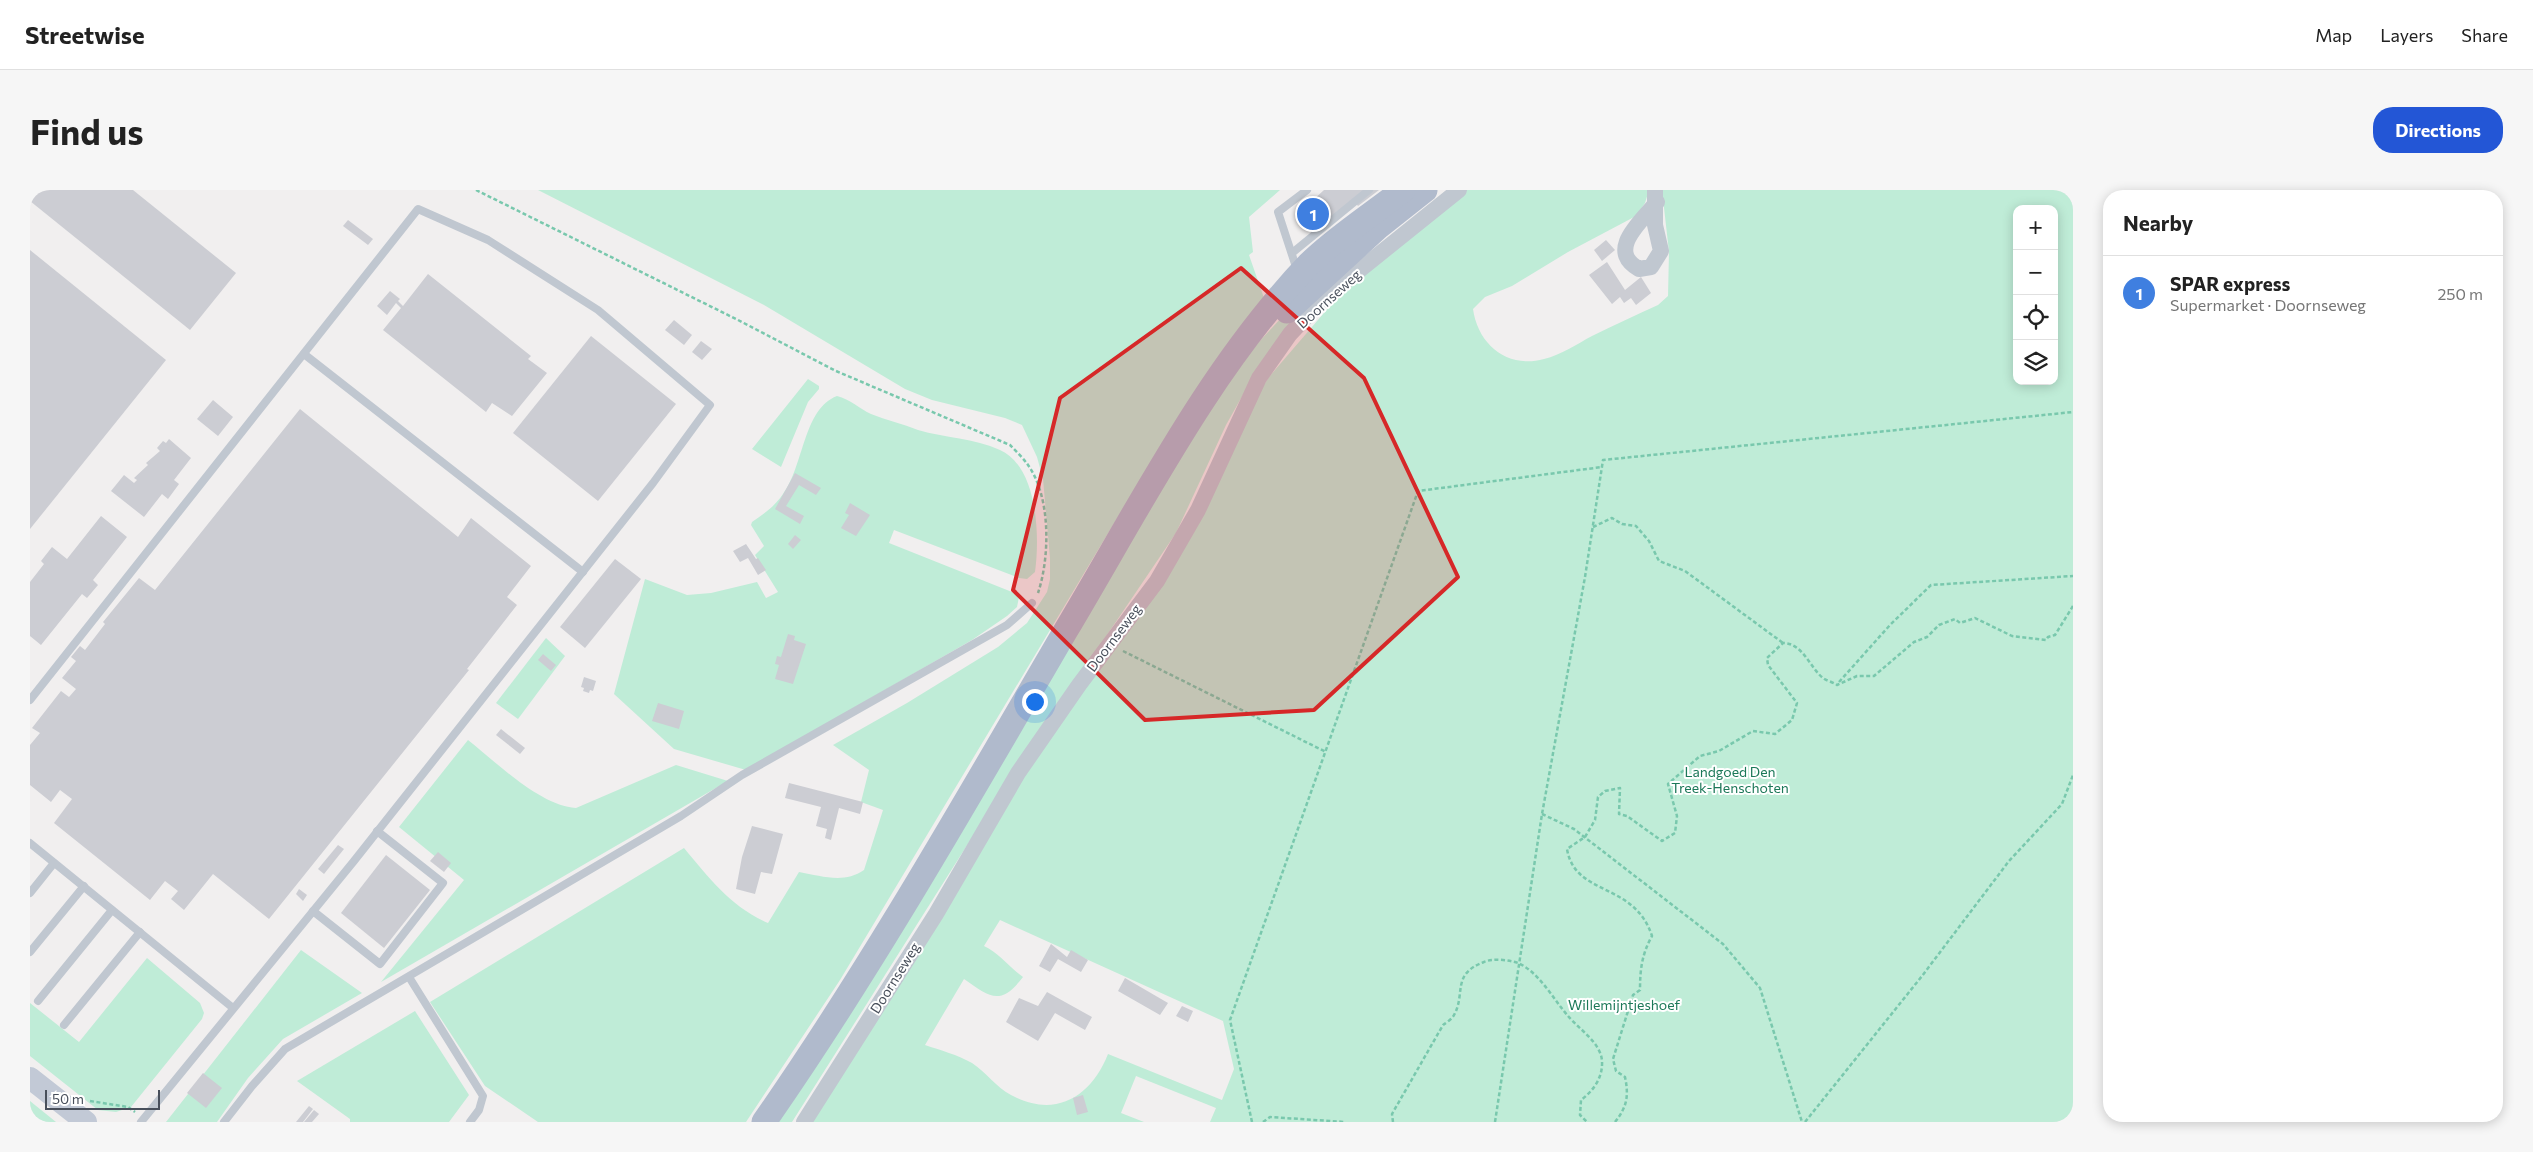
<!DOCTYPE html>
<meta charset="utf-8">
<style>
body{margin:0;font-family:Commissioner,sans-serif;background:#f6f6f6;color:#222}
.controls{position:absolute;right:15px;top:15px;display:grid;overflow:hidden;border-radius:10px;box-shadow:0 2px 12px #0003}
.controls button{width:45px;height:45px;display:grid;place-items:center;padding:0;border:0;border-bottom:1px solid #e0e0e0;background:#fff;color:#222;font:25px sans-serif}
.scale{position:absolute;left:15px;bottom:12px;width:115px;box-sizing:border-box;padding-left:5px;border:2px solid #484f5b;border-top:0;font-size:14px;line-height:18px;white-space:nowrap;color:#484f5b;-webkit-text-stroke:4px #fff;paint-order:stroke}
.you{position:absolute;left:1004px;top:511px;width:18px;height:18px;margin:-12px;border:4px solid #fff;border-radius:50%;background:#1a73e8;box-shadow:0 0 0 8px #1a73e833}
.badge{display:grid;place-items:center;width:32px;height:32px;border-radius:50%;background:#2356d6;color:#fff;font-size:16px;font-weight:700}
.pin{position:absolute;translate:-50% -50%;border:2px solid #fff;box-shadow:0 1px 5px #0006}
.list{margin:0;padding:0;list-style:none}
h2{display:flex;justify-content:space-between;align-items:center;height:65px;margin:0;padding:0 20px;font-size:21px}
h2 small{font-size:16px;font-weight:400;color:#767676}
.list li{display:grid;grid-template-columns:32px 1fr auto;gap:15px;align-items:center;box-sizing:border-box;height:75px;padding:0 20px;border-top:1px solid #e0e0e0}
.list b{display:block;font-size:19px;white-space:nowrap}
.list p{margin:0;font-size:16px;white-space:nowrap;color:#767676}
.list em{font-size:16px;font-style:normal;color:#767676}
.icon{flex:none;width:28px;height:28px;fill:none;stroke:currentColor;stroke-width:2;stroke-linecap:round;stroke-linejoin:round}
.map{position:relative;flex:none;width:2043px;height:932px;overflow:hidden;border-radius:20px}
header{display:flex;align-items:center;gap:30px;box-sizing:border-box;height:70px;padding:0 25px;background:#fff;border-bottom:1px solid #e0e0e0}
header strong{font-size:24px}
nav{display:flex;gap:28px;margin-inline-start:auto;font-size:18px}
.intro{display:flex;align-items:center;justify-content:space-between;box-sizing:border-box;height:120px;padding:0 30px}
h1{margin:0;font-size:35px}
.button{padding:12px 22px;border-radius:20px;background:#2356d6;color:#fff;font-size:18px;font-weight:700}
main{display:flex;gap:30px;padding:0 30px}
aside{flex:1;background:#fff;border-radius:20px;box-shadow:0 2px 12px #0003}
.map>svg:first-child{display:block}
.green{fill:#bfecd7;fill-rule:evenodd}
.building{fill:#cccdd3}
.lines{fill:none;stroke-linecap:round;stroke-linejoin:round}
.path{stroke:#79c8ad;stroke-width:2.5;stroke-dasharray:4 2.5;stroke-linecap:butt}
.lane{stroke:#c0c7d0;stroke-width:8}
.street{stroke:#c0c7d0;stroke-width:16}
.secondary{stroke:#c2c9d6;stroke-width:22}
.primary{stroke:#b0bacc;stroke-width:25}
.marked{fill:#d62828;fill-opacity:0.2;stroke:#d62828;stroke-width:4;stroke-linejoin:round}
.labels{text-anchor:middle;stroke-width:4;stroke-linejoin:round;paint-order:stroke}
.street-label{font-size:14px;fill:#484f5b;stroke:#fff}
.park-label{font-size:14px;fill:#1c7858;stroke:#fff}
</style>
<header>
<strong>Streetwise</strong>
<nav><a>Map</a><a>Layers</a><a>Share</a></nav>
</header>
<div class="intro"><h1>Find us</h1><a class="button">Directions</a></div>
<main>
<div class="map">
<svg width="2043" height="932" viewBox="0 0 2043 932">
<rect width="100%" height="100%" fill="#f1efef"/>
<g class="green">
<path d="M508 0H1250L1219 27 1223 62 1219 65 1235 111 1089 325 810 790 716 932H508L455 896 400 812 654 658C679 688 701 717 738 733L769 682C792 686 814 694 834 680L853 620 831 612 839 580 803 555 877 513 968 457 997 433 1017 402 1020 389V368L1013 289 1007 267 992 235 975 228 902 210 875 199 734 115Z"/>
<path d="M1432 0H1619L1615 13 1606 26 1538 62 1482 96 1455 107 1443 119C1448 155 1478 179 1514 169 1531 165 1547 154 1562 146 1584 135 1606 125 1628 115L1638 106 1639 62 1632 0H2043V932H1180L1186 918 1106 886 1091 923 1114 932H779L1017 547 1073 475 1221 214 1239 187 1312 102ZM1987 19H2024V191H1987ZM970 730 1193 831 1204 879 1192 910 1078 864C1061 907 1025 929 981 905 966 897 956 882 942 873 928 865 910 860 895 855L934 789C960 807 970 817 993 787 979 777 969 763 954 756Z"/>
<path d="M1304 76 1219 194 1196 235 1146 343 972 600 762 932H743L1020 475 1197 194 1227 154 1291 85Z"/>
<path d="M778 189 789 196V199L778 212 751 277 722 259Z"/>
<path d="M807 206C820 209 830 219 841 224 856 230 873 234 888 240 915 248 944 248 970 260 1008 277 1010 347 1005 382L997 389 989 388 864 340 859 353 982 402 989 407 987 417 977 426 942 450 716 580 644 559 584 504 615 389 657 405 681 403 727 392 736 408 748 402 725 365 734 356 721 335 722 332C734 324 745 316 753 304 774 276 773 219 807 206Z"/>
<path d="M516 448 535 466 488 529 466 513Z"/>
<path d="M438 550C466 572 510 616 546 618L646 575 698 591 351 792 434 690 369 637Z"/>
<path d="M271 760 332 803 253 849 218 888 187 932H136Z"/>
<path d="M117 768 170 813 174 823 172 829 101 917 86 922 68 920 0 866V813L49 852Z"/>
<path d="M385 821 439 905 419 932H320V929L267 891Z"/>
<path d="M0 911 26 932H0Z"/>
</g>
<g class="building">
<path d="M0 0H103L206 83 160 140 0 11Z"/>
<path d="M1294 0H1349L1328 16 1323 10 1295 32 1294 30 1283 39 1270 22Z"/>
<path d="M318 30 343 49 338 55 313 36Z"/>
<path d="M1576 50 1585 60 1572 71 1564 60Z"/>
<path d="M0 60 136 170 0 339Z"/>
<path d="M1577 72 1595 100 1611 87 1621 103 1606 115 1601 108 1594 113 1590 107 1582 114 1559 85Z"/>
<path d="M398 84 501 166 498 169 517 183 482 226 462 213 456 222 353 140 371 118 366 113 357 125 347 116 360 101 370 109 368 111 373 116Z"/>
<path d="M644 130 662 145 654 155 635 140Z"/>
<path d="M561 146 646 214 568 311 483 243Z"/>
<path d="M671 151 682 159 672 170 662 162Z"/>
<path d="M183 210 203 227 188 246 167 229Z"/>
<path d="M270 219 428 347 441 328 501 376 477 407 487 415 437 479 439 480 239 729 183 684 154 720 141 709 148 701 135 691 120 710 24 633 42 609 30 600 21 612 0 595V555L10 543 2 538 31 501 39 507 46 499 32 488 46 471 41 467 50 456 55 460 75 434 73 432 109 388 125 400Z"/>
<path d="M139 249 161 268 144 290 149 294 138 309 132 304 114 327 81 301 94 285 104 293 107 290 104 288 118 275 116 273 130 261 127 258 133 251 136 253Z"/>
<path d="M765 283 791 298 786 305 769 295 756 316 774 326 770 334 745 319Z"/>
<path d="M820 313 840 325 826 346 811 338 819 325 815 323Z"/>
<path d="M71 326 97 347 63 390 68 395 57 408 52 404 11 455 0 446V392L14 374 11 371 22 357 37 369Z"/>
<path d="M765 345 771 350 763 359 758 354Z"/>
<path d="M716 354 726 369 728 368 736 380 728 385 718 368 710 372 703 361Z"/>
<path d="M585 369 611 389 555 458 530 437Z"/>
<path d="M758 444 765 446 764 450 776 454 763 494 745 489 749 475 745 474 747 466 751 467Z"/>
<path d="M513 464 526 475 521 481 508 470Z"/>
<path d="M554 487 566 491 563 501 560 500 559 503 553 501 554 498 551 497Z"/>
<path d="M628 513 654 521 649 539 622 531Z"/>
<path d="M471 539 495 558 490 564 466 545Z"/>
<path d="M759 593 833 612 830 624 809 618 801 650 795 648 797 639 786 636 791 617 755 608Z"/>
<path d="M722 636 753 644 742 684 731 682 725 704 706 699 712 667Z"/>
<path d="M308 655 314 659 294 684 288 679Z"/>
<path d="M408 662 421 673 414 682 400 671Z"/>
<path d="M356 665 400 700 354 758 311 723Z"/>
<path d="M269 699 277 705 273 711 266 704Z"/>
<path d="M1021 754 1037 767 1041 760 1058 770 1051 782 1028 769 1020 782 1009 776Z"/>
<path d="M1095 788 1138 813 1130 825 1088 801Z"/>
<path d="M1017 802 1062 827 1055 840 1025 823 1008 851 976 832 989 808 1008 816Z"/>
<path d="M1152 816 1163 821 1158 832 1146 826Z"/>
<path d="M173 883 192 898 176 918 157 903Z"/>
<path d="M1053 905 1058 922 1047 925 1043 908Z"/>
<path d="M279 916 283 919 273 932H266Z"/>
<path d="M284 920 289 924 282 932H274Z"/>
</g>
<g class="lines">
<g class="path">
<path d="M446 0 708 130 806 181 980 255C986 261 993 268 998 275 1021 307 1020 367 1008 403"/>
<path d="M1563 337 1582 328 1592 334 1606 336 1619 351 1629 371 1655 381 1753 453"/>
<path d="M1093 461 1296 562"/>
<path d="M1809 492 1860 435 1901 395 2043 386"/>
<path d="M1512 624 1544 639 1693 754 1730 798 1772 932"/>
<path d="M60 911 98 917 105 922"/>
<path d="M1222 932 1200 830 1388 301 1572 277"/>
<path d="M1233 932 1240 927 1315 932"/>
<path d="M1363 932 1362 924 1413 835C1416 833 1422 829 1424 825 1436 804 1421 784 1454 772 1462 768 1480 770 1488 773 1509 782 1524 810 1538 826 1549 839 1571 853 1572 871 1573 888 1563 901 1551 910L1550 925 1557 932"/>
<path d="M1465 932 1512 624 1555 387 1573 270 2043 222"/>
<path d="M1585 932C1597 917 1599 906 1595 887L1586 881 1583 869 1603 805 1610 800C1610 779 1612 764 1622 746 1604 691 1545 707 1537 659L1555 647 1565 630 1568 607 1575 601 1590 598 1589 624 1597 626 1632 651 1645 643 1647 626 1638 594 1670 566 1689 561 1723 541 1745 544 1762 530 1767 513 1738 475 1737 468 1753 453C1773 453 1780 478 1793 488 1797 491 1803 492 1807 495L1827 486H1844L1884 452 1897 447 1909 435 1925 429 1930 433 1945 428 1982 446 2016 450 2018 447 2025 445 2043 416"/>
<path d="M1775 932 1892 786 1979 671 2032 614 2043 585"/>
</g>
<g class="lane">
<path d="M1262 63 1339 0"/>
<path d="M1267 80 1248 22 1277 0"/>
<path d="M274 164 553 382"/>
<path d="M0 510 388 19 458 50 568 120 680 215 623 293 324 671 111 932"/>
<path d="M0 653 203 818"/>
<path d="M0 703 24 673"/>
<path d="M283 721 350 774 413 693 347 641"/>
<path d="M0 762 54 696"/>
<path d="M379 787 453 906 449 920 440 932"/>
<path d="M8 811 82 720"/>
<path d="M34 835 110 742"/>
<path d="M194 932 222 896 255 859 651 626 712 585 977 435 1002 413"/>
</g>
<g class="street">
<path d="M1625 0V35L1631 61 1621 77 1609 79C1575 60 1613 30 1627 12"/>
<path d="M774 932 906 724 988 583 1049 495 1127 391 1168 320 1229 188 1260 144 1291 111 1429 0"/>
</g>
<path class="secondary" d="M0 888 56 932"/>
<g class="primary">
<path d="M1257 121 1347 38 1395 0"/>
<path d="M734 932C844 774 939 606 1036 440 1109 318 1180 177 1279 74 1305 48 1344 23 1373 0"/>
</g>
</g>
<path class="marked" d="M1211 78 1334 188 1428 387 1284 520 1115 530 983 400 1030 208Z"/>
<g class="labels">
<g class="street-label">
<text transform="translate(1299 109) rotate(-42)" y="5">Doornseweg</text>
<text transform="translate(1084 448) rotate(-53)" y="5">Doornseweg</text>
<text transform="translate(865 788) rotate(-58)" y="5">Doornseweg</text>
</g>
<g class="park-label">
<text x="1700" y="587">Landgoed Den<tspan x="1700" dy="16">Treek-Henschoten</tspan></text>
<text x="1594" y="820">Willemijntjeshoef</text>
</g>
</g>
</svg>
<div class="controls">
<button>+</button>
<button>−</button>
<button><svg class="icon" aria-label="locate" viewBox="0 0 24 24"><circle cx="12" cy="12" r="6"/><path d="M12 2v4M12 18v4M2 12h4M18 12h4"/></svg></button>
<button><svg class="icon" aria-label="layers" viewBox="0 0 24 24"><path d="M12 4l9 5-9 5-9-5zM3 14l9 5 9-5"/></svg></button>
</div>
<div class="scale">50 m</div>
<div class="you"></div>
<div class="pin badge" style="left:1283px;top:24px;background:#3f7fe0">1</div>
</div>
<aside>
<h2>Nearby<small></small></h2>
<ul class="list">
<li><span class="badge" style="background:#3f7fe0">1</span><div><b>SPAR express</b><p>Supermarket · Doornseweg</p></div><em>250 m</em></li>
</ul>
</aside>
</main>
